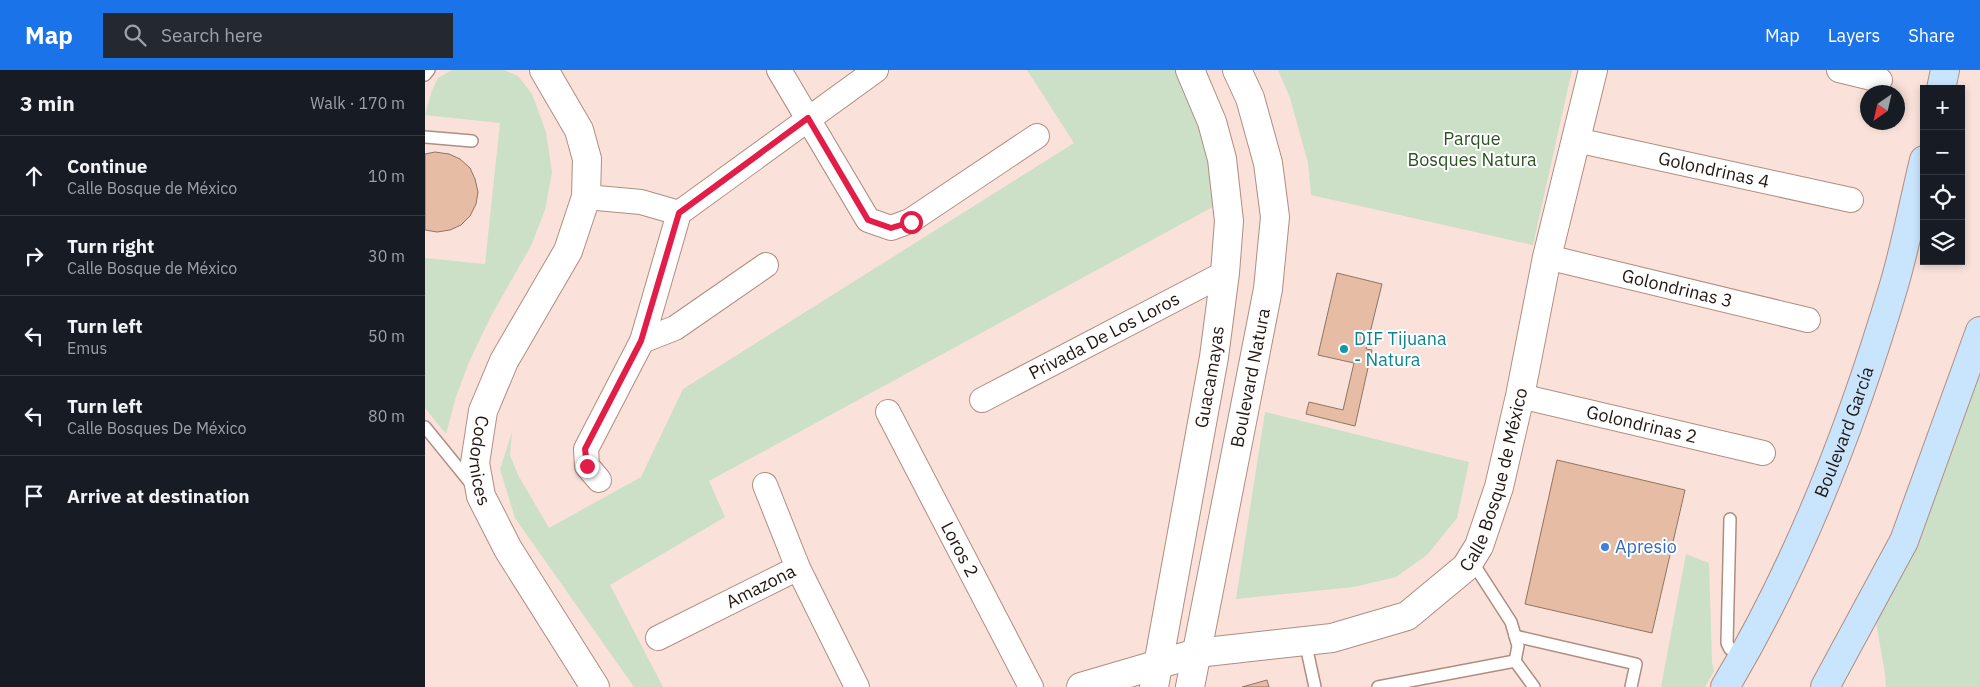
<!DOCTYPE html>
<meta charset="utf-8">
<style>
body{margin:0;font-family:"IBM Plex Sans",sans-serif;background:#242831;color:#f1f3f6}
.controls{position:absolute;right:15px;top:15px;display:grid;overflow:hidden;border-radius:0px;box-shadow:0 2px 8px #0003}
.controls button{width:45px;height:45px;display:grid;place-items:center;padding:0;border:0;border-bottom:1px solid #363941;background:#171b24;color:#f1f3f6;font:25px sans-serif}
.compass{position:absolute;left:1435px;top:15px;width:45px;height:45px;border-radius:50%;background:#171b24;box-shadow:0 2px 8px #0003;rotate:214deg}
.stop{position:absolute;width:15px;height:15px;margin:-11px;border:4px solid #e11d48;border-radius:50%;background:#fff}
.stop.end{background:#e11d48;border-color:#fff;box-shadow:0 1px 5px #0008}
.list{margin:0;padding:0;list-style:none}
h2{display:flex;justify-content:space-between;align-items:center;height:65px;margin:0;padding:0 20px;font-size:21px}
h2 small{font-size:16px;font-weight:400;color:#9ea1a6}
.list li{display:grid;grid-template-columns:32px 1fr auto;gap:15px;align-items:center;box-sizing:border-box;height:80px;padding:0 20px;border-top:1px solid #363941}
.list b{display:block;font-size:19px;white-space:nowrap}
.list p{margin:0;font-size:16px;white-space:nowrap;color:#9ea1a6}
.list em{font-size:16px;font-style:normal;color:#9ea1a6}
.icon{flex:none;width:28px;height:28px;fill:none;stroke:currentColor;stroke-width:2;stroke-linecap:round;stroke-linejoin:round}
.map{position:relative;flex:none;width:1555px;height:617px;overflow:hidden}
header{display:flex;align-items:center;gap:30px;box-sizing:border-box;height:70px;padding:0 25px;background:#1a73e8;color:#fff}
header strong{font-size:24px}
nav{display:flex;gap:28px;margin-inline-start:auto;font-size:18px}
.search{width:350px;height:45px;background:#242831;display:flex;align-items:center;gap:12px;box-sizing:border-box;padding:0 18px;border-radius:0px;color:#9ea1a6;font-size:19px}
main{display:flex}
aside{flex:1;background:#171b24}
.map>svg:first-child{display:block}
.green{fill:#ccdfc7}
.building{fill:#e6bca4;stroke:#927361}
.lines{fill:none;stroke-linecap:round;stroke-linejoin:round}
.service-casing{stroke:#b08d80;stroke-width:14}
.minor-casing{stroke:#b08d80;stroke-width:26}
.tertiary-casing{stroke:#b08d80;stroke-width:30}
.secondary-casing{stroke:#b08d80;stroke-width:30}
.service{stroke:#fff;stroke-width:11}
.minor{stroke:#fff;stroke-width:24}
.tertiary{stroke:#fff;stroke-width:28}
.secondary{stroke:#c9e5fe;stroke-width:28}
.route{stroke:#e11d48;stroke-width:6}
.culture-dot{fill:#0f9aa8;stroke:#fff;stroke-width:2}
.shop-dot{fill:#3f7fe0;stroke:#fff;stroke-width:2}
.labels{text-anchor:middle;stroke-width:4;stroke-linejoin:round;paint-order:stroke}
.park-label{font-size:18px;fill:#2c5323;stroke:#fff}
.street-label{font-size:18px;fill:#241712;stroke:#fff}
.culture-label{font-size:18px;fill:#0d838f;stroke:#fff;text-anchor:start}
.shop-label{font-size:18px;fill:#366cbe;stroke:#fff;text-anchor:start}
</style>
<header>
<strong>Map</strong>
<div class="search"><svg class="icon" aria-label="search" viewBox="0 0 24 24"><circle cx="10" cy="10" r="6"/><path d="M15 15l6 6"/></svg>Search here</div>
<nav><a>Map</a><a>Layers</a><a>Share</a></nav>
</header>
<main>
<aside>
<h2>3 min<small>Walk · 170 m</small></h2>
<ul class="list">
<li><svg class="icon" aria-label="ahead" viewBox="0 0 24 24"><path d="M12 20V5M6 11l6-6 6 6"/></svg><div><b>Continue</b><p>Calle Bosque de México</p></div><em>10 m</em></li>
<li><svg class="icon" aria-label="right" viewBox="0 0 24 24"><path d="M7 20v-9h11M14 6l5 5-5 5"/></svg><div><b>Turn right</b><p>Calle Bosque de México</p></div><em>30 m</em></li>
<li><svg class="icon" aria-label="left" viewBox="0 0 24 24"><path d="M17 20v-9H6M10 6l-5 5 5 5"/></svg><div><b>Turn left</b><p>Emus</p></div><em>50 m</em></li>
<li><svg class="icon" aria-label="left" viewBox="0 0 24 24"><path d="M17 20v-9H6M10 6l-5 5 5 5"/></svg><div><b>Turn left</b><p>Calle Bosques De México</p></div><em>80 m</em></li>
<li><svg class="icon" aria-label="arrive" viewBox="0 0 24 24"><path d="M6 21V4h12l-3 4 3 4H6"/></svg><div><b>Arrive at destination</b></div></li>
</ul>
</aside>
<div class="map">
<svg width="1555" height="617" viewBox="0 0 1555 617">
<rect width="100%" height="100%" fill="#fae2da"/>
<g class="green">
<path d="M27 0H79L93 6 107 24 121 62 127 102 120 140 106 176 66 246 44 292 31 327 21 364 0 338V188L60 194 75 53 0 45 7 20 13 8Z"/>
<path d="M602 0H765L795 133 284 411 300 447 185 515 238 617H209L90 448 75 399 87 362 85 385 93 405 124 458 216 407 258 319 649 73Z"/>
<path d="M853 0H1147L1108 175 886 125 883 93 865 28Z"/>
<path d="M1555 289V617H1461L1460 604 1451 552 1503 439Z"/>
<path d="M840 342 1044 392 1032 448 1002 485 971 507 929 517 811 529Z"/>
<path d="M1261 484 1284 493 1287 593 1289 601 1280 617H1236Z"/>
</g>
<g class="building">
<path d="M10 82 24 84 35 89 45 98 50 109 53 122 51 134 45 146 36 155 25 160 12 162 0 160V84Z"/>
<path d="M912 203 957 214 941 279 947 280 930 356 881 344 884 332 918 340 929 293 893 285Z"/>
<path d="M1132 390 1260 420 1227 563 1100 534Z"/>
<path d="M842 610 844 617H817Z"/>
</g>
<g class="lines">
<g class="service-casing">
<g id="service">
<path d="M0 5 4 0"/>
<path d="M0 67 47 71"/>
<path d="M0 357 48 416"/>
<path d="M1305 449 1302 573 1305 579 1312 581 1318 579"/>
<path d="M1090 566 1211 594 1206 617"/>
<path d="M880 571 890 617"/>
<path d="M1090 591 1109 617"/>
<path d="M953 617 1090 591 1093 576 1086 552 1046 490"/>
</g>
</g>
<g class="minor-casing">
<g id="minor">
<path d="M354 0 443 150 466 158 485 151 612 66"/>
<path d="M1414 0 1455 10"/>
<path id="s1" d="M1151 70 1426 130"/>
<path d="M161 127 216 132 254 143"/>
<path d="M254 143 451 0"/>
<path id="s2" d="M1122 187 1383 250"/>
<path d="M217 271 250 258 341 195"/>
<path id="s3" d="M1095 326 1338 383"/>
<path id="s4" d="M557 330 800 203"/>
<path id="s5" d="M463 342 606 617"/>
<path d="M174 410 162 396 161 379 217 271 254 143"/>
<path d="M340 415 373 498 432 617"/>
<path id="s6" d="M233 568 373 498"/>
</g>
</g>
<g class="tertiary-casing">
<g id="tertiary">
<path id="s7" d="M119 0 154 60 162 89 161 127 143 181 79 291 58 341 50 393 56 426 83 479 170 617"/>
<path id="s8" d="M656 617 772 583 907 568 982 546 1041 497 1054 476 1074 417 1095 326 1122 187 1168 0"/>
<path id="s9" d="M729 617 789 287 800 203 804 151 797 89 787 52 765 0"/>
<path id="s10" d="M765 617 843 219 850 147 843 93 825 28 812 0"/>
</g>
</g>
<g class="secondary-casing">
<g id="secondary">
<path d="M1516 19 1520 0"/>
<path id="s11" d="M1300 617C1375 492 1428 354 1469 215 1481 174 1489 131 1499 90"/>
<path d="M1400 617 1479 471 1555 261"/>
</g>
</g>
<use href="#service" class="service"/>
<use href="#minor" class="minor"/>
<use href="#tertiary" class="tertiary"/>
<use href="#secondary" class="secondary"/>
</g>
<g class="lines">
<path class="route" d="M162 396 160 379 216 271 254 143 383 48 443 150 466 158 486 152"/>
</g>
<circle class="culture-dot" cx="919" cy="279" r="5"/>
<circle class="shop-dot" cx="1180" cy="477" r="5"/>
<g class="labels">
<g class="park-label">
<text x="1047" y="75">Parque<tspan x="1047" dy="21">Bosques Natura</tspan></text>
</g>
<g class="street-label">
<text dy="6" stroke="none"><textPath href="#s1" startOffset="141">Golondrinas 4</textPath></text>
<text dy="6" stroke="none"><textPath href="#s2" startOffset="134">Golondrinas 3</textPath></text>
<text dy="6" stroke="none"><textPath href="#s4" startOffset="138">Privada De Los Loros</textPath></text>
<text dy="6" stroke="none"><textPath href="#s9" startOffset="315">Guacamayas</textPath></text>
<text dy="6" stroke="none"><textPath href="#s10" startOffset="315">Boulevard Natura</textPath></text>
<text dy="6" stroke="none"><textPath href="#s3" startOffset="125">Golondrinas 2</textPath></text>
<text dy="6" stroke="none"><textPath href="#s11" startOffset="282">Boulevard García</textPath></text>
<text dy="6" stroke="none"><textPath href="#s7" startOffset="426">Codornices</textPath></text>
<text dy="6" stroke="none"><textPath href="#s8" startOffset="504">Calle Bosque de México</textPath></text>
<text dy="6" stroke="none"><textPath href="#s5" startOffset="155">Loros 2</textPath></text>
<text dy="6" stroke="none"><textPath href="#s6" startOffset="115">Amazona</textPath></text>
</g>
<g class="culture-label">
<text x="929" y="275">DIF Tijuana<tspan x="929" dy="21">- Natura</tspan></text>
</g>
<g class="shop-label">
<text x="1190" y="483">Apresio</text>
</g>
</g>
</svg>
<div class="controls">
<button>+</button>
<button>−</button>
<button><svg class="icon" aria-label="locate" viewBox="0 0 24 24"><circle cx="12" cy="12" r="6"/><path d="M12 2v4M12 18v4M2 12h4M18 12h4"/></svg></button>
<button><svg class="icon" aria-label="layers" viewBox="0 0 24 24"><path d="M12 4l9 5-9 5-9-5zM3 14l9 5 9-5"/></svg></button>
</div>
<svg class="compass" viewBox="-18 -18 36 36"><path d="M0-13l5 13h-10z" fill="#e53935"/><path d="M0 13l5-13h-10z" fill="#9ea1a6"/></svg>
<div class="stop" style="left:486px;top:152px"></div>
<div class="stop end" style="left:162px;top:396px"></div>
</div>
</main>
